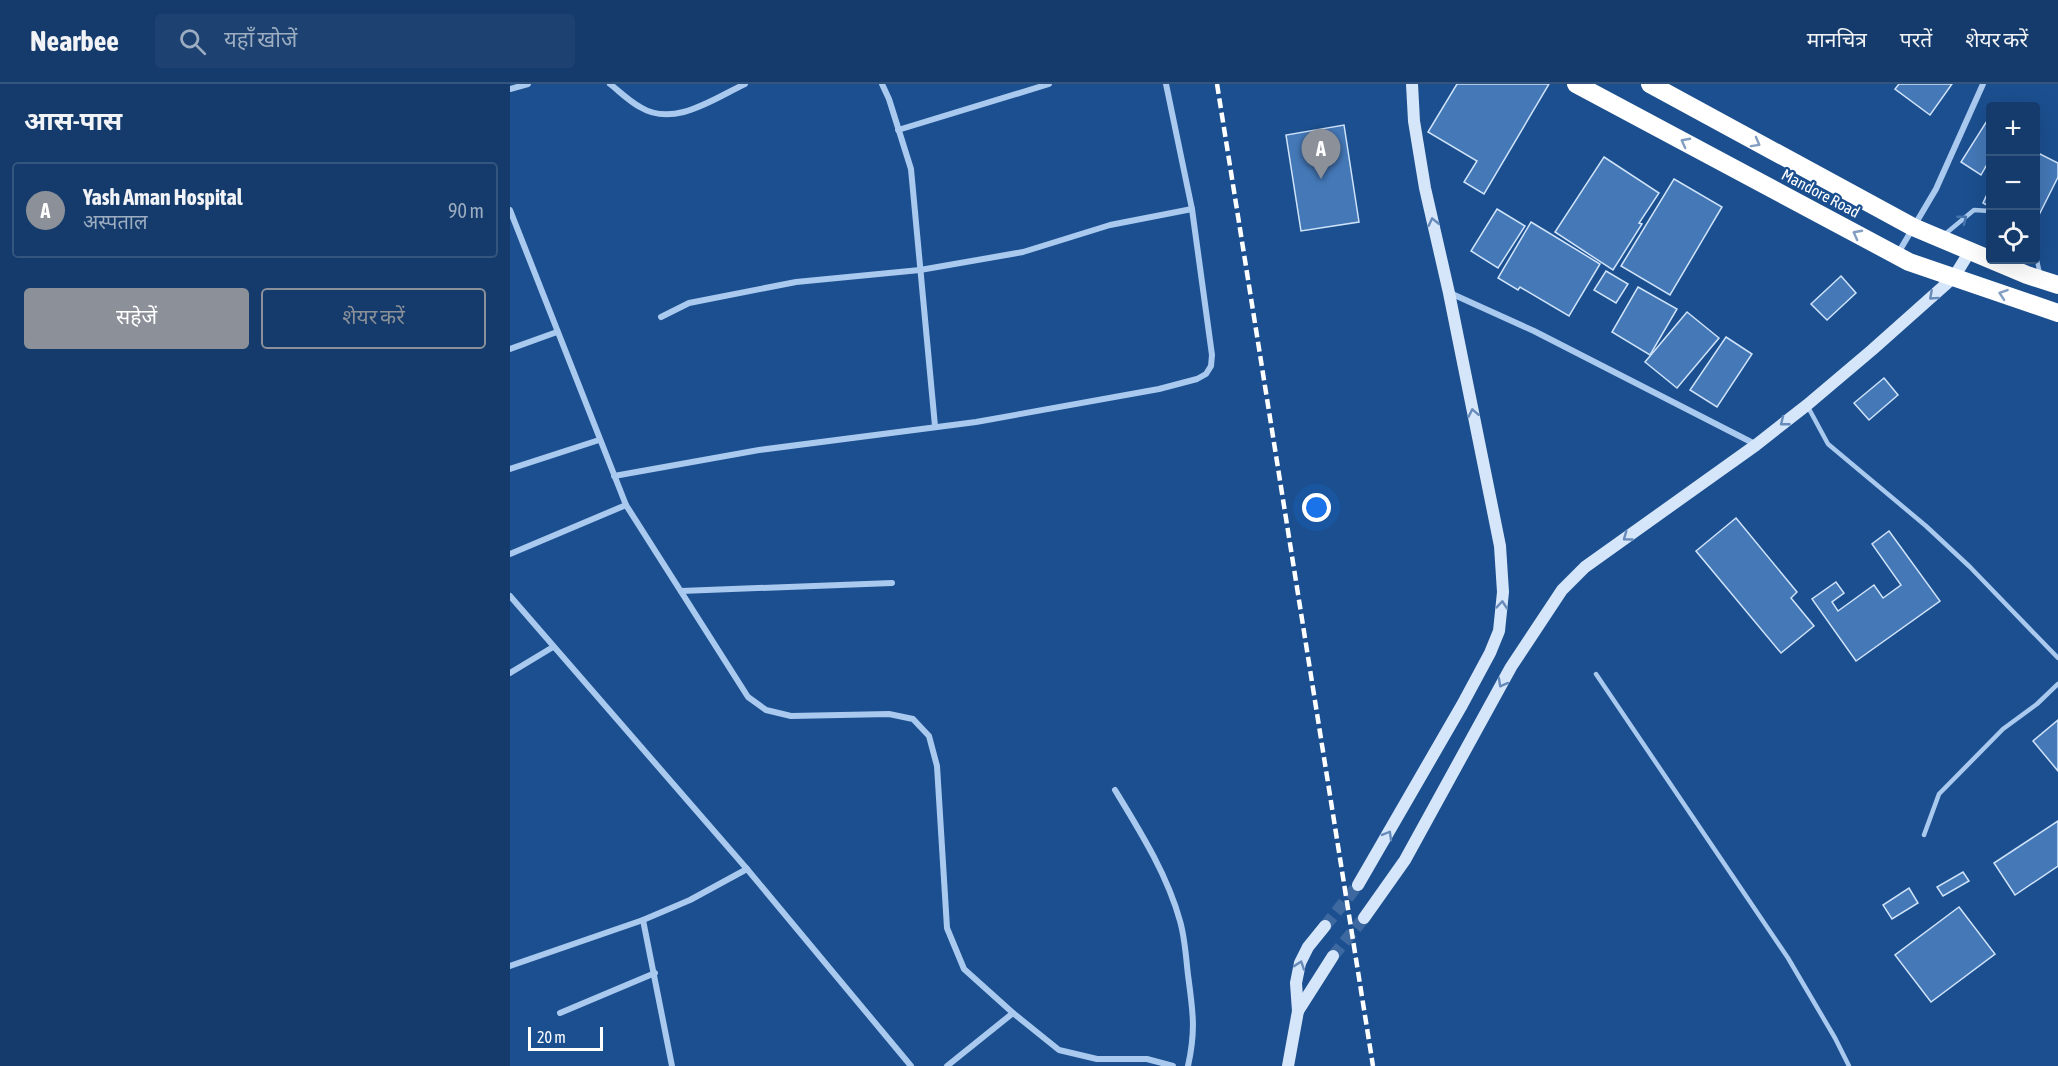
<!DOCTYPE html>
<html lang="hi">
<meta charset="utf-8">
<style>
body{margin:0;font-family:"Asap Condensed","Noto Sans Devanagari",sans-serif;background:#1d4271;color:#f1f3f6}
.controls{position:absolute;right:18px;top:18px;display:grid;overflow:hidden;border-radius:6px;box-shadow:0 6px 24px #0002}
.controls button{width:54px;height:54px;display:grid;place-items:center;padding:0;border:0;border-bottom:2px solid #33557e;background:#143b6b;color:#f1f3f6;font:30px sans-serif}
.scale{position:absolute;left:18px;bottom:15px;width:75px;box-sizing:border-box;padding-left:6px;border:3px solid #fff;border-top:0;font-size:16px;line-height:21px;white-space:nowrap;color:#fff;-webkit-text-stroke:4px #1b4f8f;paint-order:stroke}
.you{position:absolute;left:807px;top:424px;width:21px;height:21px;margin:-15px;border:4px solid #fff;border-radius:50%;background:#1a73e8;box-shadow:0 0 0 9px #1a73e833}
.badge{display:grid;place-items:center;width:39px;height:39px;border-radius:50%;background:#8c9099;color:#fff;font-size:20px;font-weight:700}
.pin{position:absolute;translate:-50% -50px;filter:drop-shadow(0 2px 3px #0008)}
.pin::after{content:'';position:absolute;top:32px;width:21px;height:18px;background:inherit;clip-path:polygon(0 0,100% 0,50% 100%)}
.list{margin:0;padding:0;list-style:none}
h2{display:flex;justify-content:space-between;align-items:center;height:78px;margin:0;padding:0 24px;font-size:26px}
h2 small{font-size:20px;font-weight:400;color:#9dadc1}
.list li{display:grid;grid-template-columns:39px 1fr auto;gap:18px;align-items:center;box-sizing:border-box;height:96px;margin:0 12px 12px;padding:0 12px;border:2px solid #33557e;border-radius:6px}
.list b{display:block;font-size:22px;white-space:nowrap}
.list p{margin:0;font-size:20px;white-space:nowrap;color:#9dadc1}
.list em{font-size:20px;font-style:normal;color:#9dadc1}
.actions{display:flex;gap:12px;padding:18px 24px}
.actions a{flex:1;padding:14px 0;border:2px solid #8c9099;border-radius:6px;text-align:center;font-size:21px;color:#8c9099}
.actions .main{background:#8c9099;color:#fff}
.icon{flex:none;width:33px;height:33px;fill:none;stroke:currentColor;stroke-width:2;stroke-linecap:round;stroke-linejoin:round}
.map{position:relative;flex:none;width:1548px;height:982px;overflow:hidden}
header{display:flex;align-items:center;gap:36px;box-sizing:border-box;height:84px;padding:0 30px;background:#143b6b;border-bottom:2px solid #33557e}
header strong{font-size:28px}
nav{display:flex;gap:33px;margin-inline-start:auto;font-size:21px}
.search{width:420px;height:54px;background:#1d4271;display:flex;align-items:center;gap:15px;box-sizing:border-box;padding:0 21px;border-radius:6px;color:#9dadc1;font-size:22px}
main{display:flex}
aside{flex:1;background:#143b6b}
.map>svg:first-child{display:block}
.building{fill:#4478b7;stroke:#cfe3fa;stroke-width:1.5}
.lines{fill:none;stroke-linecap:round;stroke-linejoin:round}
.secondary-tunnel{stroke:#3d69a0;stroke-width:12;stroke-dasharray:12 6;stroke-linecap:butt}
.lane{stroke:#a9c9ee;stroke-width:4.5}
.street{stroke:#a9c9ee;stroke-width:6}
.secondary{stroke:#d6e6fa;stroke-width:12}
.highway{stroke:#fff;stroke-width:18}
.rail{stroke:#fff;stroke-width:4.5;stroke-dasharray:10 4.5;stroke-linecap:butt}
.oneway{stroke:#829ec1}
.oneway2{stroke:#4674ac}
.oneway3{stroke:#668bba}
.labels{text-anchor:middle;stroke-width:4.5;stroke-linejoin:round;paint-order:stroke}
.street-label{font-size:16px;fill:#fff;stroke:#1b4f8f}
</style>
<header>
<strong>Nearbee</strong>
<div class="search"><svg class="icon" aria-label="search" viewBox="0 0 24 24"><circle cx="10" cy="10" r="6"/><path d="M15 15l6 6"/></svg>यहाँ खोजें</div>
<nav><a>मानचित्र</a><a>परतें</a><a>शेयर करें</a></nav>
</header>
<main>
<aside>
<h2>आस-पास<small></small></h2>
<ul class="list">
<li><span class="badge">A</span><div><b>Yash Aman Hospital</b><p>अस्पताल</p></div><em>90 m</em></li>
</ul>
<div class="actions"><a class="main">सहेजें</a><a>शेयर करें</a></div>
</aside>
<div class="map">
<svg width="1548" height="982" viewBox="0 0 1548 982">
<rect width="100%" height="100%" fill="#1b4f8f"/>
<g class="building">
<path d="M947 0H1039L974 110 954 98 967 77 918 48Z"/>
<path d="M1389 0H1442L1420 31 1385 5Z"/>
<path d="M1480 32V75L1471 91 1451 78Z"/>
<path d="M834 41 849 138 791 147 776 51Z"/>
<path d="M1526 68 1548 79V93L1526 137Z"/>
<path d="M1094 73 1149 109 1129 139 1132 140 1103 186 1045 148Z"/>
<path d="M1164 95 1212 123 1160 211 1111 182Z"/>
<path d="M1480 104V123L1473 119Z"/>
<path d="M987 125 1015 142 988 184 961 167Z"/>
<path d="M1021 138 1090 180 1059 232 1010 203 1008 206 988 194Z"/>
<path d="M1096 187 1118 200 1106 219 1084 206Z"/>
<path d="M1331 192 1346 209 1317 236 1301 220Z"/>
<path d="M1128 203 1167 225 1140 271 1102 248Z"/>
<path d="M1177 228 1209 254 1167 304 1135 278Z"/>
<path d="M1216 253 1242 270 1207 323 1180 306Z"/>
<path d="M1374 294 1388 311 1359 336 1344 319Z"/>
<path d="M1226 434 1287 508 1281 514 1304 542 1271 569 1186 467Z"/>
<path d="M1379 447 1430 517 1346 577 1302 515 1326 498 1334 509 1322 518 1328 527 1364 501 1373 514 1391 501 1362 460Z"/>
<path d="M1548 636V687L1523 657Z"/>
<path d="M1548 737V782L1505 811 1484 779Z"/>
<path d="M1453 788 1459 797 1433 812 1427 803Z"/>
<path d="M1399 804 1408 819 1382 835 1373 821Z"/>
<path d="M1449 823 1485 870 1421 918 1385 871Z"/>
</g>
<g class="lines">
<g class="secondary-tunnel">
<path d="M815 842 848 801"/>
<path d="M823 872 854 834"/>
</g>
<g class="lane">
<path d="M1434 151 1464 126 1480 127"/>
<path d="M1526 172 1530 190"/>
<path d="M1298 323 1318 360 1416 442 1460 483 1548 574"/>
<path d="M1086 590 1278 874 1325 954 1339 982"/>
<path d="M1414 751 1429 710 1493 645 1527 620 1548 600"/>
</g>
<g class="street">
<path d="M100 0C109 7 119 17 130 23 164 44 203 15 235 0"/>
<path d="M372 0 379 15 401 85 425 342"/>
<path d="M0 5 18 0"/>
<path d="M388 46 539 0"/>
<path d="M0 126 116 421 238 613 256 626 281 632 379 630 403 635 419 652 427 682 437 844 454 885 503 929 437 982"/>
<path d="M1387 171 1426 105 1473 0"/>
<path d="M940 209 1024 247 1245 360"/>
<path d="M151 233 179 219 286 198 410 186 513 168 600 141 682 125"/>
<path d="M0 265 47 248"/>
<path d="M0 385 89 356"/>
<path d="M104 392 249 366 466 338 649 305 687 295 696 290 701 282 702 271 682 125 656 0"/>
<path d="M0 470 116 421"/>
<path d="M171 507 382 499"/>
<path d="M0 512 237 785 401 982"/>
<path d="M0 589 43 563"/>
<path d="M605 706C630 747 657 790 670 837 675 854 676 874 678 891 683 928 686 946 678 982"/>
<path d="M133 836 162 982"/>
<path d="M0 882 133 836 180 816 237 785"/>
<path d="M50 929 145 889"/>
<path d="M503 929 549 966 587 975H637L663 982"/>
</g>
<g class="secondary">
<path d="M848 801 952 621 980 569 989 547 993 508 990 462 939 209 915 104 904 37 902 0"/>
<path d="M854 834 895 776 1001 583 1052 506 1075 483 1246 361 1297 321 1362 266 1444 193 1460 167"/>
<path d="M788 927 823 872"/>
<path d="M778 982 788 927 786 899 790 879 798 863 815 842"/>
</g>
<g class="highway">
<path d="M1066 0 1399 178 1548 229"/>
<path d="M1140 0 1403 143 1517 191 1548 201"/>
</g>
<path class="rail" d="M707 0 863 982"/>
</g>
<defs><path id="oneway-chevron" d="M-2-3.5L2.5 0L-2 3.5" fill="none" stroke-width="1.6" stroke-linecap="round" stroke-linejoin="round" transform="scale(1.5)"/></defs>
<g class="oneway">
<use href="#oneway-chevron" transform="translate(1175 58) rotate(-152)"/>
<use href="#oneway-chevron" transform="translate(1246 59) rotate(29)"/>
<use href="#oneway-chevron" transform="translate(1347 150) rotate(-152)"/>
<use href="#oneway-chevron" transform="translate(1493 210) rotate(-161)"/>
</g>
<use class="oneway2" href="#oneway-chevron" transform="translate(1453 135) rotate(-39)"/>
<g class="oneway3">
<use href="#oneway-chevron" transform="translate(923 138) rotate(-103)"/>
<use href="#oneway-chevron" transform="translate(1423 212) rotate(138)"/>
<use href="#oneway-chevron" transform="translate(963 329) rotate(-101)"/>
<use href="#oneway-chevron" transform="translate(1274 338) rotate(142)"/>
<use href="#oneway-chevron" transform="translate(1117 453) rotate(144)"/>
<use href="#oneway-chevron" transform="translate(992 521) rotate(-85)"/>
<use href="#oneway-chevron" transform="translate(992 599) rotate(119)"/>
<use href="#oneway-chevron" transform="translate(878 751) rotate(-60)"/>
<use href="#oneway-chevron" transform="translate(790 881) rotate(-71)"/>
</g>
<g class="labels">
<g class="street-label">
<text transform="translate(1311 109) rotate(28)" y="6">Mandore Road</text>
</g>
</g>
</svg>
<div class="controls">
<button>+</button>
<button>−</button>
<button><svg class="icon" aria-label="locate" viewBox="0 0 24 24"><circle cx="12" cy="12" r="6"/><path d="M12 2v4M12 18v4M2 12h4M18 12h4"/></svg></button>
</div>
<div class="scale">20 m</div>
<div class="you"></div>
<div class="pin badge" style="left:811px;top:95px">A</div>
</div>
</main>
